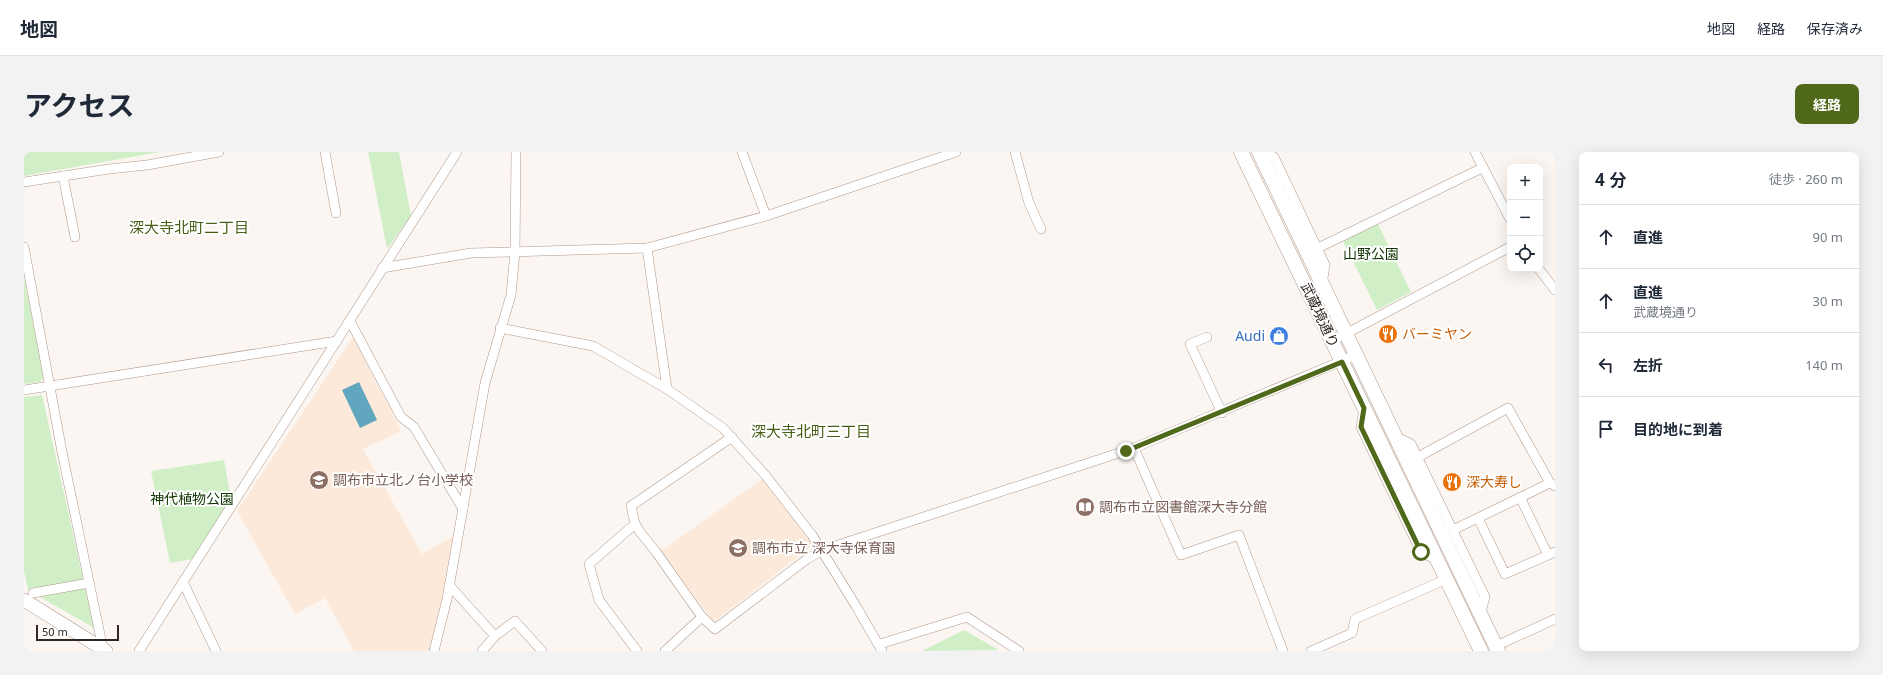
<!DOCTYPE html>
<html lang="ja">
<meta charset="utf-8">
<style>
body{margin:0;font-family:"Noto Sans","Noto Sans JP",sans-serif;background:#f2f2f3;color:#1f2937}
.controls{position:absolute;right:12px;top:12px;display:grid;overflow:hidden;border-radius:8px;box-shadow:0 4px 16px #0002}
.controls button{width:36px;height:36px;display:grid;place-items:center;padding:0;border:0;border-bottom:1px solid #e0e1e3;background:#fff;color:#1f2937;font:20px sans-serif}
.scale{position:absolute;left:12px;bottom:10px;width:83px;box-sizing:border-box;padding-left:4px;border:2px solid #312722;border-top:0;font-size:11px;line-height:14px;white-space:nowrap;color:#312722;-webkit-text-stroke:3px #fff;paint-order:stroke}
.stop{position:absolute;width:12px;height:12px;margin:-9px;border:3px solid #4f6819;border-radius:50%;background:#fff}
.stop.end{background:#4f6819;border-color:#fff;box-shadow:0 1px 4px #0008}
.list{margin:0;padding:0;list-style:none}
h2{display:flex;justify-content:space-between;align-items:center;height:52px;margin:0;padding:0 16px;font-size:17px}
h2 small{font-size:13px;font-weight:400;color:#747a83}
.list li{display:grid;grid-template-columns:26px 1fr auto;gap:12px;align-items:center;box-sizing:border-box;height:64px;padding:0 16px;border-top:1px solid #e0e1e3}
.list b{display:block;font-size:15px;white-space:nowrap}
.list p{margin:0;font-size:13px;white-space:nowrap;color:#747a83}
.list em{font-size:13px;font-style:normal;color:#747a83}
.icon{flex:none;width:22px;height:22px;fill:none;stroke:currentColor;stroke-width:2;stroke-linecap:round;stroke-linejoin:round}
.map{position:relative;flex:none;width:1531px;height:499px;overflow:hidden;border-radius:8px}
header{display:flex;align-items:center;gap:24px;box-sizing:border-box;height:56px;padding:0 20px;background:#fff;border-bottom:1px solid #e0e1e3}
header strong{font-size:19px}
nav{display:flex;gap:22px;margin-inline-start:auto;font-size:14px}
.intro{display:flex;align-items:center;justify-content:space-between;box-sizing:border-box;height:96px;padding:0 24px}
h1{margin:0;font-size:28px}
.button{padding:10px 18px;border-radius:8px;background:#4f6819;color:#fff;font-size:14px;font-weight:700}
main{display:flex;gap:24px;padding:0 24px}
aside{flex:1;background:#fff;border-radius:8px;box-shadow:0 4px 16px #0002}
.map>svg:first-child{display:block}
.education{fill:#fce9d9}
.green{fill:#d0efc7}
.water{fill:#60a6bf}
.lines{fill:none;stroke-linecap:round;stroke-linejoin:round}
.street-casing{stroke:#b1988a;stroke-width:10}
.secondary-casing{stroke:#b1988a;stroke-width:14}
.primary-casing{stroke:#b1988a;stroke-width:15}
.street{stroke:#fff;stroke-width:9}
.secondary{stroke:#fff;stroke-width:13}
.primary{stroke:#fff;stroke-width:14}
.route{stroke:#4f6819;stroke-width:5}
.labels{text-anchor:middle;stroke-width:4;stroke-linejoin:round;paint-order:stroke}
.park-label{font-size:14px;fill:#0e3301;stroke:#fff}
.street-label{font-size:14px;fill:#312722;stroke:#fff}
.food-label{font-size:14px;fill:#c56008;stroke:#fff;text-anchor:start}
.shop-label{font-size:14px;fill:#366cbe;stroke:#fff;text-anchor:end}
.education-label{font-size:14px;fill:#785e54;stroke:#fff;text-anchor:start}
.neighbourhood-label{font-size:15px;fill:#485f18;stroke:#fff}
</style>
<header>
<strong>地図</strong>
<nav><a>地図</a><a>経路</a><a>保存済み</a></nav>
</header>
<div class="intro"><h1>アクセス</h1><a class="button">経路</a></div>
<main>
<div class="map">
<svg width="1531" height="499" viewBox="0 0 1531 499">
<rect width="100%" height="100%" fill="#fbf6f2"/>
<g class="education">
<path d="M329 185 377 279 339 297 398 402 433 382 405 499H330L301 446 271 462 213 359Z"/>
<path d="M738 327 789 393 690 470 637 399Z"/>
</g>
<g class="green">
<path d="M0 0H136L0 24Z"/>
<path d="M344 0H375L387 64 363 97Z"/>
<path d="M1354 72 1387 140 1353 158 1319 89Z"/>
<path d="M0 126 20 225 16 230 0 232Z"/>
<path d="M18 243 70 476 4 438 0 419V245Z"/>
<path d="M200 308 207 346 170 407 146 411 127 319Z"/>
<path d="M940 478 975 498 898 499Z"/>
</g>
<path class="water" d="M335 230 353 268 336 276 318 238Z"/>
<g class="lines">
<g class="street-casing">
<g id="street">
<path d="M301 0 312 61"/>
<path d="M718 0 742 64"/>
<path d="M991 0 1005 51 1017 77"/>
<path d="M1239 0 1250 5 1301 113 1298 132"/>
<path d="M1451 0 1486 67"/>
<path d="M39 24 51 85"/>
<path d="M0 30 85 17 123 13 195 0"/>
<path d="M0 95 38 300 79 497"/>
<path d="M623 96 643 237"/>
<path d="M1294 96 1458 16"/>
<path d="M358 116 447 101 623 96 742 64 932 0"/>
<path d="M1515 117 1531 138"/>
<path d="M326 169 377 265 390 275 439 357"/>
<path d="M476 176 569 194 643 237 699 276 742 324 788 383 832 454 858 499"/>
<path d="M1183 185 1166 192 1198 261"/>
<path d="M1308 189 1486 95"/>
<path d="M0 238 313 189"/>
<path d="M1340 257 1337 275 1397 400 1413 408"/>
<path d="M1371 284 1387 292 1461 445 1456 464"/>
<path d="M708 285 607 354 611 372 616 380 632 400 678 465 691 477 783 407 799 398 1110 296 1332 203"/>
<path d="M1110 296 1157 403 1215 383 1259 499"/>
<path d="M1394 305 1484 256 1526 331 1531 334"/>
<path d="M1496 345 1524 403"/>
<path d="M1454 366 1481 422 1531 400"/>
<path d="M611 372 565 412 575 448 613 499"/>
<path d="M1429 378 1526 331"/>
<path d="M159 430 192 499"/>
<path d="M425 433 471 484"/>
<path d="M9 441 65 431"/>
<path d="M856 492 943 465 995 499"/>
<path d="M1472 494 1531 467"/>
<path d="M115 499 433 0"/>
<path d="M410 499 423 447 461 231 487 143 491 100 492 0"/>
<path d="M458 499 471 484 491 469 518 499"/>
<path d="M641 499 678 465"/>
<path d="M1287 499 1328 481 1331 467 1423 427"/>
</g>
</g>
<g class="secondary-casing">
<path id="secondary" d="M0 448 82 499"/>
</g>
<g class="primary-casing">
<g id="primary">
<path d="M1217 0 1457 499"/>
<path d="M1235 0 1474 499"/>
</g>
</g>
<use href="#street" class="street"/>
<use href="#secondary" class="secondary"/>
<use href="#primary" class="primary"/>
</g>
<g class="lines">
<path class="route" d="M1102 299 1318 210 1340 256 1337 275 1397 400"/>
</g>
<defs>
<g id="restaurant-disc" transform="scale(1)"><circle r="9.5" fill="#e8710a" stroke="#fff"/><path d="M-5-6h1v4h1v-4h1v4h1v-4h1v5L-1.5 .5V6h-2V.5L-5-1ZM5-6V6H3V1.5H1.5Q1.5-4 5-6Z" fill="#fff"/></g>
<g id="shop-disc" transform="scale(1)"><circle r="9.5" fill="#3f7fe0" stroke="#fff"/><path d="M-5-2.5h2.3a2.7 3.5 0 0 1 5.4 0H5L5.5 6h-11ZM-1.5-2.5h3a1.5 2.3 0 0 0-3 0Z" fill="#fff"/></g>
<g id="school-disc" transform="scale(1)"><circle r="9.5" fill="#8d6e63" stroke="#fff"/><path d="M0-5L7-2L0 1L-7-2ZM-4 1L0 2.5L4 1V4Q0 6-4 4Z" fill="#fff"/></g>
<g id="library-disc" transform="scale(1)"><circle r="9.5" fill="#8d6e63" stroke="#fff"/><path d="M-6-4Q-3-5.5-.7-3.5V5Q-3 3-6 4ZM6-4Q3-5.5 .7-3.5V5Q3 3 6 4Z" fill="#fff"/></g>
</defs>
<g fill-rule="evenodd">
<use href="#restaurant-disc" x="1364" y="182"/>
<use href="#shop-disc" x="1255" y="184"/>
<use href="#school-disc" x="295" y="328"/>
<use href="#restaurant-disc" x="1428" y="330"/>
<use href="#library-disc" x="1061" y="355"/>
<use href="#school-disc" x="714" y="396"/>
</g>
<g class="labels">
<g class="park-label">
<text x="1347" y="107">山野公園</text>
<text x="168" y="352">神代植物公園</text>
</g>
<g class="street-label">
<text transform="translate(1296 163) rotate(65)" y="5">武蔵境通り</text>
</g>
<g class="food-label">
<text x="1378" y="187">バーミヤン</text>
<text x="1442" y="335">深大寿し</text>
</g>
<g class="shop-label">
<text x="1241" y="189">Audi</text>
</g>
<g class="education-label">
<text x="309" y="333">調布市立北ノ台小学校</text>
<text x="1075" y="360">調布市立図書館深大寺分館</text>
<text x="728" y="401">調布市立 深大寺保育園</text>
</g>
<g class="neighbourhood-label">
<text x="165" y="81">深大寺北町二丁目</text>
<text x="787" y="285">深大寺北町三丁目</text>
</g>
</g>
</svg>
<div class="controls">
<button>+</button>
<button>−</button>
<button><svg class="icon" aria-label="locate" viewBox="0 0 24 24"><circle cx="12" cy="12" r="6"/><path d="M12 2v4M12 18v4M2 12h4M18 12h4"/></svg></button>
</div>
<div class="scale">50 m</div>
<div class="stop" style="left:1397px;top:400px"></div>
<div class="stop end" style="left:1102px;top:299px"></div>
</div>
<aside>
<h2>4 分<small>徒歩 · 260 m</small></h2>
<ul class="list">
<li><svg class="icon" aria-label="ahead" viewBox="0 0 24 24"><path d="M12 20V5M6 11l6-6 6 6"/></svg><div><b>直進</b></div><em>90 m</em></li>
<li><svg class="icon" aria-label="ahead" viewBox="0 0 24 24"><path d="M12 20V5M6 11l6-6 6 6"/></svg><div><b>直進</b><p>武蔵境通り</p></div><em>30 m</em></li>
<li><svg class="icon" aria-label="left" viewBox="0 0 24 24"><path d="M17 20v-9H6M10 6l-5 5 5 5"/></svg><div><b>左折</b></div><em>140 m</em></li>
<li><svg class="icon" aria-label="arrive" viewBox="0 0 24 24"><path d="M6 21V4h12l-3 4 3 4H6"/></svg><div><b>目的地に到着</b></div></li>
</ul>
</aside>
</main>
